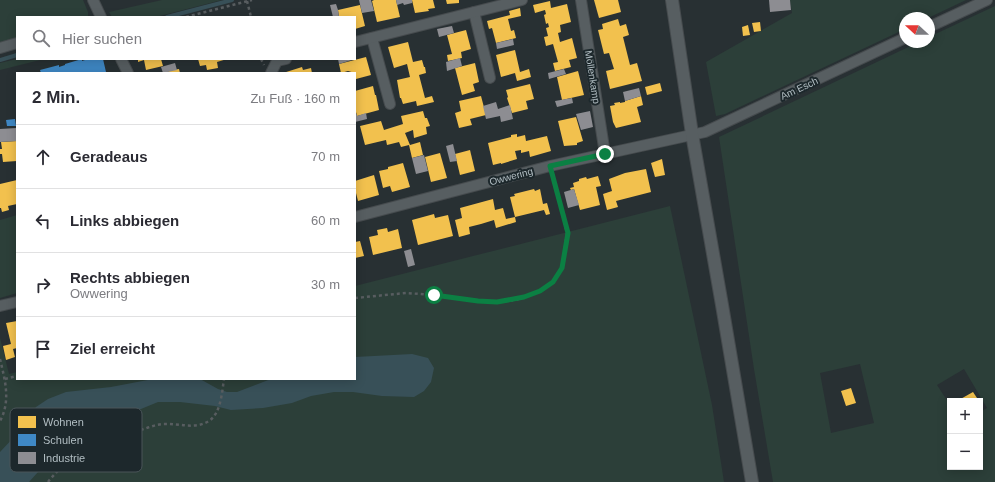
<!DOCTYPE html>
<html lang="de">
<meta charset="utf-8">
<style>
body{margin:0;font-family:Helvetica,sans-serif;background:#f7f7f7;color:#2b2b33}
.controls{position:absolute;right:12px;bottom:12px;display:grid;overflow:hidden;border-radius:0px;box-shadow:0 2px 10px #0003}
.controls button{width:36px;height:36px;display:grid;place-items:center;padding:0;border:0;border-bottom:1px solid #e1e1e2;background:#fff;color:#2b2b33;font:20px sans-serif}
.compass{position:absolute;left:899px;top:12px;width:36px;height:36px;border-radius:50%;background:#fff;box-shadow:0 2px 10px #0003;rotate:291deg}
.stop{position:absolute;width:12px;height:12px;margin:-9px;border:3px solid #0b8043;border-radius:50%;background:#fff}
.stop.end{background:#0b8043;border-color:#fff;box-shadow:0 1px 4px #0008}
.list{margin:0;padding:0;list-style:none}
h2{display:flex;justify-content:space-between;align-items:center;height:52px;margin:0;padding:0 16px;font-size:17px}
h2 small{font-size:13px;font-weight:400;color:#7c7c81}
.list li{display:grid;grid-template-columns:26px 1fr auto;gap:12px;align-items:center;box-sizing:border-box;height:64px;padding:0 16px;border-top:1px solid #e1e1e2}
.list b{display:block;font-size:15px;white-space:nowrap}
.list p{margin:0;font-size:13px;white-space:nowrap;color:#7c7c81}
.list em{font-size:13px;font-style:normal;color:#7c7c81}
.icon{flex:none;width:22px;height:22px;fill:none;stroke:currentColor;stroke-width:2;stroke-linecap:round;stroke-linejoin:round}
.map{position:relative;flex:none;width:995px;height:482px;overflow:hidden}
.search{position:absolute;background:#fff;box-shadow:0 2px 10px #0003;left:16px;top:16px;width:340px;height:44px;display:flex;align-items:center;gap:10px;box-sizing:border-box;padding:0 14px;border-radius:0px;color:#7c7c81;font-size:15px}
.panel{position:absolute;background:#fff;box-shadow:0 2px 10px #0003;left:16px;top:72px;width:340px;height:308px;border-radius:0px}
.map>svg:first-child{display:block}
.green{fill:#2c3f39;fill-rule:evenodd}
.water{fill:#385058}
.homes{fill:#f2c14e}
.schools{fill:#3f88c5}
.industry{fill:#8d8d92}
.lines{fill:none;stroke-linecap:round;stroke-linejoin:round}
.stream{stroke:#385058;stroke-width:4}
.minor-casing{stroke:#464b4e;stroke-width:12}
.tertiary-casing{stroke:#464b4e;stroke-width:14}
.path{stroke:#585d60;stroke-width:2.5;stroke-dasharray:3 3;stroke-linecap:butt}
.minor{stroke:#575e61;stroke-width:10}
.tertiary{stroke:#575e61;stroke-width:12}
.route{stroke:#0b8043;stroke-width:5}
.labels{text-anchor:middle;stroke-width:4;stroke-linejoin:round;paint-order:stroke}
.street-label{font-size:10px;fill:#b2bec3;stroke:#1d282c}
.key{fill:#1d282c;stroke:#4a5559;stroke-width:1}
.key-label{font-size:11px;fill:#b2bec3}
</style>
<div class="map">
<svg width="995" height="482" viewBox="0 0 995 482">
<rect width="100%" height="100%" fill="#283033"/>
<g class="green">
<path d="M0 0H83L88 12V17H17V39L0 44Z"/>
<path d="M162 0H222L156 17H112L109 12Z"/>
<path d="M790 0H966L928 18H905V29L725 114 716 116 706 62 792 13Z"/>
<path d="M995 6V482H773L754 369 719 137 919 42H929V37ZM860 364 874 423 831 433 820 373ZM964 369 987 408 980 412V467H950V405L937 385Z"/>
<path d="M17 59H44L0 70V63Z"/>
<path d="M670 206 712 405 724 482H0V338L9 374 17 372V379H355V286Z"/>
<path d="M17 215V293L0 298V220Z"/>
</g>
<path class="water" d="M412 354 428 358 434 368 431 382 424 391 414 397 382 396 353 392H334L311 396 292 403 263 408 231 410 215 406 180 402H158L119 418 74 441 47 462 29 482H0V452L16 435 36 407 48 399 66 392 111 387 153 379H200L218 389 227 392H237L271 379H355V357Z"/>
<g class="homes">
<path d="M374 0H396L400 17 377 22 372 1Z"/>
<path d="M412 0H433L435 8 428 9 429 11 415 13Z"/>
<path d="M446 0H459V3L447 4Z"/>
<path d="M594 0H618L621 12 599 18Z"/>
<path d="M550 1 551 8 567 4 571 22 560 25 561 32 558 33 560 42 572 38 577 58 569 60 571 67 555 71 553 63 558 62 553 44 546 46 544 37 548 36 546 28 549 27 548 23 546 24 544 15 546 14 545 10 535 13 533 5Z"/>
<path d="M360 5 365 26 355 29V17H339L338 10Z"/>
<path d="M520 8 521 16 508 19 511 31 514 30 516 38 496 43 492 28 489 29 487 21 510 15 509 11Z"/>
<path d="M618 19 620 26 626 24 629 35 623 37 630 65 637 63 642 81 610 89 606 71 614 69 609 53 604 54 598 30 603 29 602 24Z"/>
<path d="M760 22 761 31 754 32 752 23Z"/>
<path d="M748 25 750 35 743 36 742 27Z"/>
<path d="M466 30 471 49 461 52 462 58 448 61 447 55 452 54 447 35Z"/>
<path d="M408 42 413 62 422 60 424 67H425L426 73 419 75 425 98 432 96 434 102 417 106 416 101 403 104 401 98H400L397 80 410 77 407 64 394 68 388 47Z"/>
<path d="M515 50 520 72 529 69 531 77 517 81 515 73 501 77 496 55Z"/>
<path d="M366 57 371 75 356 79 355 73 348 71 341 73 339 64Z"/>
<path d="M138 59H161L163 66 146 70 144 60 138 62Z"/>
<path d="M198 59H227L217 62 218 68 207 70 206 65 200 66Z"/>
<path d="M475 63 479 82 473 84 475 91 462 95 455 68Z"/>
<path d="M302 67 303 70 311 68 312 73H283Z"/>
<path d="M179 69 180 73H164L172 70Z"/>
<path d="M578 71 584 95 562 100 557 77Z"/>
<path d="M660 83 662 91 647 95 645 87Z"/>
<path d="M530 84 534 99 526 101 528 109 512 113 507 98 508 97 506 90Z"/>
<path d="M373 86 375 95H376L379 110 357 116 355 108V91Z"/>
<path d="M481 96 486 115 470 119 472 125 459 128 455 113 461 111 459 101Z"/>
<path d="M641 96 643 105 637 107 641 122 616 128 613 122 610 106 615 105 614 103 620 102V103L625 102V101Z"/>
<path d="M423 111 425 118H427L430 126 426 127 427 134 414 138 413 130 405 133 410 145 420 142 423 155 412 158 409 145 401 147 399 142 387 145 386 140 365 145 360 126 381 121 384 130 403 124 401 116Z"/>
<path d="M576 117 583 141 577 143V145L564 146 558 121Z"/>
<path d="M517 134V137L525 135 526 141 547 136 551 151 530 157 529 151 521 153V150L515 151 517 159 501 164V163L493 165 488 143 511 137V135Z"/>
<path d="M17 141V161L3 162 2 154H0V149H2L1 142Z"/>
<path d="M470 150 475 171 460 175 455 154Z"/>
<path d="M440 153 447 178 431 182 425 157Z"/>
<path d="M662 159 665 175 655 177 651 163Z"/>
<path d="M403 163 410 187 392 192 390 186 383 188 379 171 388 169V167Z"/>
<path d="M646 169 651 192 616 201 618 207 607 210 603 194 612 191 609 179 625 173Z"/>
<path d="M374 175 379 195 358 201 355 189V181Z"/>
<path d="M598 176 601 186 596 187 600 205 580 210 574 189 571 190 570 188 574 187 573 183 579 181V179L586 177 587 179Z"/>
<path d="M17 180V204L8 206 9 210 2 212 1 208H0V184Z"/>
<path d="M534 189 535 191 540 189 543 204 547 203 550 214 546 215 544 210 515 217 516 222 496 228 494 220 481 224 469 227 470 234 459 237 455 220 462 218 460 208 493 199 495 210 503 208 506 219 515 217 510 197 515 196 514 194Z"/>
<path d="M434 214 435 218 448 215 453 236 418 245 412 220Z"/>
<path d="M387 228 388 232 398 229 402 248 373 255 369 237 378 235 377 230Z"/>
<path d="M360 241 364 256 355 258V242Z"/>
<path d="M17 321V348L13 349 15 357 6 360 3 346 11 344 6 323Z"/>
<path d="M851 388 856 403 846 406 841 391Z"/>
<path d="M973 392 979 401H957Z"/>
</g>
<g class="schools">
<path d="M82 59V61L88 59H103L106 72 41 73 40 70 59 65V67L65 65V64Z"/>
<path d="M15 119 16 126H7L6 120Z"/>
</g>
<g class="industry">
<path d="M359 0H371L374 11 362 13Z"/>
<path d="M396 0H412V3L404 5 403 3 397 5Z"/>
<path d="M769 0H790L791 10 770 12Z"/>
<path d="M336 4 338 10 339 17H333L330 5Z"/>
<path d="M452 26 454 33 439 37 437 29Z"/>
<path d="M513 39 514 45 497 49 496 43Z"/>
<path d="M460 58 462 66 447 71 446 62Z"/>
<path d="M338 59H355L339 64Z"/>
<path d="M175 63 177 70 163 73 161 67Z"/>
<path d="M564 69 566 74 549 79 548 73Z"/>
<path d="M639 88 641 96 625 101 623 92Z"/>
<path d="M572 98 573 103 557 107 555 101Z"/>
<path d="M496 102 498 109 510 105 513 119 501 122 500 116 486 119 483 106Z"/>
<path d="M590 111 593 127 581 130 576 114Z"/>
<path d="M366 113 367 119 355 122V115L357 114V116Z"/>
<path d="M16 128 17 141 0 142V129Z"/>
<path d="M453 144 457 161 450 162 446 146Z"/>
<path d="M424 155 428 171 416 174 412 158Z"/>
<path d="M574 189 579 205 568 208 564 192Z"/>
<path d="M411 249 415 265 408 267 404 251Z"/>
</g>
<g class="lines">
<g class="stream">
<path d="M167 17 232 0"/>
<path d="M0 60 17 55"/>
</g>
<g class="minor-casing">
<g id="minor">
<path d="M93 0 101 17"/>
<path d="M581 0 605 154"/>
<path d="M474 12 490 78"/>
<path d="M929 27 987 0"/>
<path d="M372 38 390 104"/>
<path d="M355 42 522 0"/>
<path d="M0 48 17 43"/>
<path d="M121 59 128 73"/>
<path d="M271 73 277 61 286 59"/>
<path d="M355 217 550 166 705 132 905 38"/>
<path d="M0 306 17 302"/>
</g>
</g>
<g class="tertiary-casing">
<path id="tertiary" d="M672 0 692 134 722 305 752 482"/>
</g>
<g class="path">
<path d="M247 1 251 17"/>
<path d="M186 17 252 0"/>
<path d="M261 59 264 65"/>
<path d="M355 298 406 293 434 295 478 301 497 302 516 300 540 291 553 282 562 268 567 233 553 176"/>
<path d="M0 359C5 380 11 401 0 421"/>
<path d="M5 379 17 376"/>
<path d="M48 482C55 473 63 465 73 459 93 446 117 438 140 430 148 428 156 424 164 424 180 423 194 430 209 421 221 413 222 392 224 379"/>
</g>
<use href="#minor" class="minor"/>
<use href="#tertiary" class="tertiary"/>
</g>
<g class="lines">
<path class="route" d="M434 295 478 301 497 302 524 297 540 291 553 282 562 268 568 233 550 166 605 154"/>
</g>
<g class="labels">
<g class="street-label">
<text transform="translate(593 77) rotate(81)" y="4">Möllenkamp</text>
<text transform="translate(799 88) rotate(-25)" y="4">Am Esch</text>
<text transform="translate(511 176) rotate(-15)" y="4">Owwering</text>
</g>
</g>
<rect x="10" y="408" width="132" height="64" rx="6" class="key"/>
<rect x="18" y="416" width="18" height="12" fill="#f2c14e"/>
<rect x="18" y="434" width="18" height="12" fill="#3f88c5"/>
<rect x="18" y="452" width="18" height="12" fill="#8d8d92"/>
<g class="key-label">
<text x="43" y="426">Wohnen</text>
<text x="43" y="444">Schulen</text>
<text x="43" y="462">Industrie</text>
</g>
</svg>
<div class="controls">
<button>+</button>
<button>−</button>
</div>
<svg class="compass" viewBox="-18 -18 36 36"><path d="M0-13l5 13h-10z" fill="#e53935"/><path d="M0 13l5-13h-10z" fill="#7c7c81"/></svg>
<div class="stop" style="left:434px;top:295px"></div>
<div class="stop end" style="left:605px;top:154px"></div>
<div class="search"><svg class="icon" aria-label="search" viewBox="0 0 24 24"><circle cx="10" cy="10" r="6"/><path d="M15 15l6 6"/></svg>Hier suchen</div>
<section class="panel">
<h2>2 Min.<small>Zu Fuß · 160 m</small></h2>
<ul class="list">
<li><svg class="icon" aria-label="ahead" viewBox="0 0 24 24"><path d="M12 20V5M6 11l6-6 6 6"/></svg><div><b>Geradeaus</b></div><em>70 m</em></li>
<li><svg class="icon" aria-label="left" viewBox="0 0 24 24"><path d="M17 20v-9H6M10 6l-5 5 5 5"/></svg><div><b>Links abbiegen</b></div><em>60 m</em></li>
<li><svg class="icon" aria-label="right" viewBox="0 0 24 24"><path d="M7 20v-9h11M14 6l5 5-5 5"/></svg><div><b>Rechts abbiegen</b><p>Owwering</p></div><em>30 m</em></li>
<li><svg class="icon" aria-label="arrive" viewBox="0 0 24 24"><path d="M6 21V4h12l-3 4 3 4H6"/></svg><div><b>Ziel erreicht</b></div></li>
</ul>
</section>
</div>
